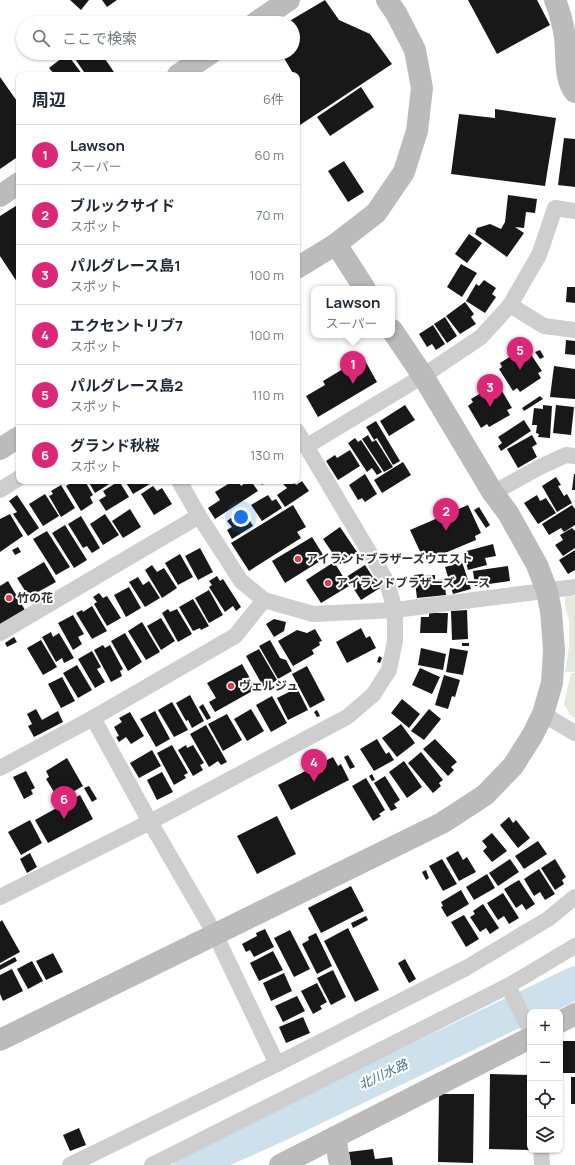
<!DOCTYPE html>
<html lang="ja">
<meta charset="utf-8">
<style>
body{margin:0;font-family:Manrope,"Noto Sans JP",sans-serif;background:#f2f2f3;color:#1f2937}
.controls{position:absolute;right:12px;bottom:12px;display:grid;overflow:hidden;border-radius:8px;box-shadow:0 1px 3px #0004}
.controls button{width:36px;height:36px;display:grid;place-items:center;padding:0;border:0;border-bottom:1px solid #e0e1e3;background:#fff;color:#1f2937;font:20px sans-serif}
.you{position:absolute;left:241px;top:517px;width:14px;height:14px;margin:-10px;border:3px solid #fff;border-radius:50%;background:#1a73e8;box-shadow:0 0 0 6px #1a73e833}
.badge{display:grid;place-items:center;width:26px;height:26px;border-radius:50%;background:#db2777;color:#fff;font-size:13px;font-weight:700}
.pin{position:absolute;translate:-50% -33px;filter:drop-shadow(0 1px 2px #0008)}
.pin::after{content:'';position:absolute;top:21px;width:14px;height:12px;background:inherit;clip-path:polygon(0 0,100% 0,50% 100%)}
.popup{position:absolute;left:311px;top:286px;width:84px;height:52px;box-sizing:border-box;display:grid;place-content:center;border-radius:8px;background:#fff;filter:drop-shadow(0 1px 3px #0005);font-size:13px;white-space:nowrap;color:#747a83}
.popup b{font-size:15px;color:#1f2937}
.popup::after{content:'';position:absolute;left:50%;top:100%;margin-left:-8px;border:8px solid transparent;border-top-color:#fff}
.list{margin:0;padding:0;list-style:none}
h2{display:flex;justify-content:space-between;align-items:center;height:52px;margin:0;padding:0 16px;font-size:17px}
h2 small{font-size:13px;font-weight:400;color:#747a83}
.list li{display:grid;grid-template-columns:26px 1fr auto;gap:12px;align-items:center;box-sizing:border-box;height:60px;padding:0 16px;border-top:1px solid #e0e1e3}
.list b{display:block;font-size:15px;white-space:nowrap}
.list p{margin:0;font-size:13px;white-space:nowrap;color:#747a83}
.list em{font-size:13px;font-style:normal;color:#747a83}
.icon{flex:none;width:22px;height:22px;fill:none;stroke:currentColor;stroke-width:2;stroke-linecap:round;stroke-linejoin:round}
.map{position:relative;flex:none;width:575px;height:1165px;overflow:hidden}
.search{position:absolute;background:#fff;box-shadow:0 1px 3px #0004;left:16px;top:16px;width:284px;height:44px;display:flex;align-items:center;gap:10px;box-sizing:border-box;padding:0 14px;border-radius:22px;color:#747a83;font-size:15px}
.panel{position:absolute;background:#fff;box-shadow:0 1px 3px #0004;left:16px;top:72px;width:284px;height:412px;border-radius:8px}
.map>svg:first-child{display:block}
.green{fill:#e4eadd}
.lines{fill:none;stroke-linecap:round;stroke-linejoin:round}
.river{stroke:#cee0eb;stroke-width:33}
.building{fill:#181818}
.street{stroke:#cecece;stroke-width:16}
.secondary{stroke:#bbb;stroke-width:22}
.poi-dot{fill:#dc3e4b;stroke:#fff;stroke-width:1.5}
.labels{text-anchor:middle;stroke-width:4;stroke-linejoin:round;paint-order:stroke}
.poi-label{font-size:12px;font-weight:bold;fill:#313131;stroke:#fff;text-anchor:start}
.water-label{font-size:13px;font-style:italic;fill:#42728f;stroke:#fff}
</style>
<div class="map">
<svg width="575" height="1165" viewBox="0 0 575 1165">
<rect width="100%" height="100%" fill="#fff"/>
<g class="green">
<path d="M565 594 575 596V672H565L569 647V620L565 606Z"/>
<path d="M571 673H575V718L570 715 564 704Z"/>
</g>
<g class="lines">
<path class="river" d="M190 1165 282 1124 575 983"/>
</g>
<g class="building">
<path d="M70 0H89L81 10Z"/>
<path d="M102 0H117L107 7Z"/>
<path d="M325 0 339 20 370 34 392 64 297 127V75H294L281 53H293V23H286Z"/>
<path d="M468 0H537L550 25 497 54Z"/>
<path d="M71 53H101L116 75H86Z"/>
<path d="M67 54 83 75H55L49 68Z"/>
<path d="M0 77 19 104V156L0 169Z"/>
<path d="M361 87 374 107 330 136 317 117Z"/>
<path d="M495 109 556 118 545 186 451 174 459 114 495 118Z"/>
<path d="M564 138 575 139V187L558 185Z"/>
<path d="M344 161 364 192 348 202 328 171Z"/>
<path d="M508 195 537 199 535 213 526 212 524 228 515 227 524 233 507 257 475 234 477 228 490 224 501 229 505 222Z"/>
<path d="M19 204V285L0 256V216Z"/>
<path d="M469 234 482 243 467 263 455 254Z"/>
<path d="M461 264 477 273 462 297 447 287Z"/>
<path d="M484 280 496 288 492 294 496 297 485 313 466 301 476 284 479 286Z"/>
<path d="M567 287H575V303L566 302Z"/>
<path d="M465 302 474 314 471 317 476 324 460 334 446 316Z"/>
<path d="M445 317 457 336 447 343 434 324Z"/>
<path d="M433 325 445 344 436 350 432 344 427 347 419 334Z"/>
<path d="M566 340 575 341V355L565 354Z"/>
<path d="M521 350 523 354 528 350 542 371 538 373 541 378 520 392 517 388 513 391 499 369 502 367 500 363Z"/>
<path d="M540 350 544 357 540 359 535 352Z"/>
<path d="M363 357 377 382 318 417 306 396 325 385 323 381Z"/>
<path d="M554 366 575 369V399L550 397Z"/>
<path d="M499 386 512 408 507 410 510 415 489 427 487 424 481 428 468 406 473 402 471 399 491 387 492 390Z"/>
<path d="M540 396 543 399 524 411 522 408Z"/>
<path d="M405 405 415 420 389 436 380 421Z"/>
<path d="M543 405 552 406 550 438 538 437 539 434 536 433 537 425H532L534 408 543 409Z"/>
<path d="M556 405 574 407 571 435 553 433Z"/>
<path d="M524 420 531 431 501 451 498 446 502 443 498 437Z"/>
<path d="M376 421 400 461 393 465 377 438 374 440 366 427Z"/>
<path d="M368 435 372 442 376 440 393 467 384 472 362 439Z"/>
<path d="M532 435 537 444 532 447 537 457 518 468 507 449Z"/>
<path d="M355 438 358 442 361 440 382 472 377 475 372 468 367 472 348 443Z"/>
<path d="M350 450 360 466 338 480 326 461 335 455 337 458Z"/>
<path d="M403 462 411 475 382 493 374 480Z"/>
<path d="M365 474 377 494 365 502 362 498 358 500 349 485Z"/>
<path d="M574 474H575V490H572Z"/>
<path d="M556 477 561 485 558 486 564 496 567 494 572 503 557 512 542 486Z"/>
<path d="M74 481H85L93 495 90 497 93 503 81 511 66 486Z"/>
<path d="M88 481H109L111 483 95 493Z"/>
<path d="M119 481 129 497 106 511 99 500 106 496 103 491Z"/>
<path d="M125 481H155L133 494Z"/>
<path d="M233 481H238L241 486 248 481H251L258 491 215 519 208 508 220 500 215 492Z"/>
<path d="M259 481H268L262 485Z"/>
<path d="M287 481H294L296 485 302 481 309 491 285 507 277 495 287 488 283 484Z"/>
<path d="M61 485 75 508 61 517 49 496 53 494 51 491Z"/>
<path d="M153 486 157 491 162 488 172 504 154 515 141 494Z"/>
<path d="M45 494 59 516 43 526 29 504Z"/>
<path d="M17 495 39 528 28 536 13 514 17 512 9 501Z"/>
<path d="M268 495 272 501 276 499 282 508 262 521 251 505Z"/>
<path d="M537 495 540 501 546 498 556 513 538 524 524 503Z"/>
<path d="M293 505 306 527 297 532 301 538 249 571 231 543Z"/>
<path d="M468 505 481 533 475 536 476 540 433 558 431 554 423 558 410 530Z"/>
<path d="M572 505 575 509V525L564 532 561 528 549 535 542 524Z"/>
<path d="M479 507 490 525 486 528 474 510Z"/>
<path d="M130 509 141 527 123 538 112 521Z"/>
<path d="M243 509 253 526 232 539 227 530 232 527 227 521Z"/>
<path d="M10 514 23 536 0 552V519Z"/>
<path d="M105 514 119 535 103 545 90 524Z"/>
<path d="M81 516 100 548 92 553 87 546 83 548 68 524Z"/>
<path d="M65 525 87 560 74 568 52 533Z"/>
<path d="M340 527 357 552 340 564 323 539Z"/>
<path d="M572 528 575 531V548L563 556 555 545 563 540 560 535Z"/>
<path d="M47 531 70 567 56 575 33 539Z"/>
<path d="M312 537 325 558 285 583 272 561Z"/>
<path d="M493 544 496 556 485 558 487 565 468 570 463 552Z"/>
<path d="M18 547 21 552 15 555 12 550Z"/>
<path d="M200 548 213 572 198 580 185 556Z"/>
<path d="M575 550V570L568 574 559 560Z"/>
<path d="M180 554 193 577 178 585 165 563Z"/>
<path d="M44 562 56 582 29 597 17 578Z"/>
<path d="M334 562 349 586 321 603 306 580Z"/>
<path d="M462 562 471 589 453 594 445 567Z"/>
<path d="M152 565 157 572 164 568 177 588 162 598 145 570Z"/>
<path d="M365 565 380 588 361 600 346 577Z"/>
<path d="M508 566 510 581 475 586 473 571Z"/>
<path d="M423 574 424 576 435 575V580L444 579 446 595 417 598 414 575Z"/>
<path d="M217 576 220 581 223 579 241 607 236 611 233 606 225 612 209 587 212 585 209 581Z"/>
<path d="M138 577 143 585 149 581 160 598 145 607 129 582Z"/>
<path d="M8 581 25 610 0 625V586Z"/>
<path d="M129 587 141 608 126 617 114 595Z"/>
<path d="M209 590 223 615 209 623 195 598Z"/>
<path d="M99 593 103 598 107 596 121 618 107 626 94 604 97 602 93 597Z"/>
<path d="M193 599 209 626 201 630 200 628 193 631 179 607Z"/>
<path d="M92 606 107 631 92 639 76 613 82 610 83 612Z"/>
<path d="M168 609 170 612 177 609 192 634 178 642 162 613Z"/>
<path d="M467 610 468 639 452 640 451 611Z"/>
<path d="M429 613H448L447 633H420L421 617H429Z"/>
<path d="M73 615 84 634 78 637 82 644 73 650 58 623Z"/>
<path d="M161 618 175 641 161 650 147 626Z"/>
<path d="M274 619 286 622 284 631 274 637 266 624Z"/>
<path d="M142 622 160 652 146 660 128 631Z"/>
<path d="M361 628 366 638 370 636 376 648 347 663 336 642Z"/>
<path d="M315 629 322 641 319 642 320 645 312 650 314 654 293 666 278 641 297 630 307 633Z"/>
<path d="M51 632 53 637 59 633 74 658 64 663 62 658 56 662 42 637Z"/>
<path d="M125 633 142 662 128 671 111 641Z"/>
<path d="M14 637 17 642 7 647 5 643Z"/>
<path d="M41 640 57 667 43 675 27 648Z"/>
<path d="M270 640 280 658 286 660 292 671 278 679 259 646Z"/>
<rect x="462" y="643" width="7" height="3"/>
<path d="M103 645 105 648 110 645 123 669 120 671 122 676 111 682 94 650Z"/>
<path d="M421 648 446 654 443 670 418 665Z"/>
<path d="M450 648 468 651 463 675 446 672Z"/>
<path d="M259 649 277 680 264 688 246 656Z"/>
<path d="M92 651 101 667 97 669 105 682 95 688 78 659Z"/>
<path d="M379 656 382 658 380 663 377 662Z"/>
<path d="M242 664 256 689 215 712 209 702 216 698 207 683Z"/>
<path d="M77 665 92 690 78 698 63 673Z"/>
<path d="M307 666 325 700 310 708 292 674Z"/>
<path d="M420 668 440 677 432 694 412 685Z"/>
<path d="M444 675 460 680 455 697 452 696 448 709 435 705Z"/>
<path d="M62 677 75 701 61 708 48 684Z"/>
<path d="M297 688 308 710 288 720 277 698Z"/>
<path d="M190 695 204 721 192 728 188 720 186 721 176 703Z"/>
<path d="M272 696 287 723 271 732 256 705Z"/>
<path d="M402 699 420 714 409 728 391 713Z"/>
<path d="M172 702 188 730 174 737 158 710Z"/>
<path d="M203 704 211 718 207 720 199 707Z"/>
<path d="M36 709 42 720 58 711 63 722 34 737 28 726 32 724 27 714Z"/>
<path d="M251 709 264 731 247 741 234 719Z"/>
<path d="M429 709 441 719 424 740 411 731Z"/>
<path d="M317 710 320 716 317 717 314 712Z"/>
<path d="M155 711 170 739 156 747 140 719Z"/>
<path d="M130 712 144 736 131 744 126 737 119 742 116 737 119 736 114 727 122 722 119 718Z"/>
<path d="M227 714 242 740 223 751 208 724Z"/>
<path d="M401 724 415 743 397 757 382 738Z"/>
<path d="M206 725 227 762 221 765 218 761 209 767 190 734Z"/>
<path d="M377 739 386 754 389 752 394 760 374 771 360 749Z"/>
<path d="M435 739 457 762 451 767 454 770 448 776 423 749Z"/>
<path d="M172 745 188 773 184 775 186 778 174 785 157 753Z"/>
<path d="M186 745 187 748 193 745 204 763 200 765 203 770 193 776 178 750Z"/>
<path d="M152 750 161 766 139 778 130 763Z"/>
<path d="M421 752 443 780 439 783 441 786 433 793 408 763Z"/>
<path d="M348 755 355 767 350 769 344 757Z"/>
<path d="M333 757 338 766 341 764 349 780 291 810 278 785Z"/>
<path d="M67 758 83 786 59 800 46 779 49 777 46 771Z"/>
<path d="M404 761 422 787 407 798 389 772Z"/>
<path d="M26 771 35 788 31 790 33 794 24 799 13 777Z"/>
<path d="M162 772 173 792 157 800 147 780Z"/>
<path d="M372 774 375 780 372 781 369 776Z"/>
<path d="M385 776 400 800 394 804 397 808 391 811 374 783Z"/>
<path d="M366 778 385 810 379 814 381 816 373 821 352 786Z"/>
<path d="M89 786 97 799 92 802 84 788Z"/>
<path d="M80 795 93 819 48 843 35 820Z"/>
<path d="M277 816 296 854 257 874 237 836Z"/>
<path d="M509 817 513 823 516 820 530 838 518 848 500 825Z"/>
<path d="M30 820 42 843 21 855 8 832Z"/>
<path d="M492 833 507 851 492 862 483 851 487 847 482 841Z"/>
<path d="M538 841 547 854 524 869 515 856Z"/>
<path d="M458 851 463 860 467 857 476 872 459 881 446 858Z"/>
<path d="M30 853 37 867 27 873 20 859Z"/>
<path d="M442 859 457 884 443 891 429 866Z"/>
<path d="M510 859 519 872 498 886 489 873Z"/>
<path d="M555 859 566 877 562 880 564 884 555 890 541 868Z"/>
<path d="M539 869 555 894 545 900 540 892 534 896 524 879Z"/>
<path d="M426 870 429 878 426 880 422 872Z"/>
<path d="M487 874 495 888 474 900 466 887Z"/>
<path d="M519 880 535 904 526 910 522 904 516 908 504 889Z"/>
<path d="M351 886 364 911 321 933 308 908Z"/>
<path d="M461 890 469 904 447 917 441 907 443 906 441 902Z"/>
<path d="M503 893 519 918 509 924 504 916 498 920 487 903Z"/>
<path d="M483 904 499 928 490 934 486 928 480 932 470 917 475 914 473 911Z"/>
<path d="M464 915 479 939 466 947 451 922Z"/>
<path d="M366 916 368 920 353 928 351 923Z"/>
<path d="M2 920 20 952 0 963V922Z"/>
<path d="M348 928 379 990 355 1002 324 941Z"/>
<path d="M265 929 274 947 254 957 250 950 246 952 242 944 257 936 256 933Z"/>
<path d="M290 930 310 969 294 977 274 938Z"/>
<path d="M316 933 332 966 317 974 302 944 309 940 308 937Z"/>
<path d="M273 951 283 970 259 981 250 963Z"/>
<path d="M53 953 63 972 46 980 36 961Z"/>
<path d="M15 957 17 961 0 970V965Z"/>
<path d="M405 959 416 979 409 983 398 963Z"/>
<path d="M32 961 43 981 28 989 17 969Z"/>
<path d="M12 969 23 991 3 1001 0 994V975Z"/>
<path d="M333 970 346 997 331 1005 317 978Z"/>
<path d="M284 973 292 991 271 1001 263 983Z"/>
<path d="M317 983 327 1002 320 1006 322 1009 313 1014 301 991Z"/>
<path d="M297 996 305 1011 283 1022 275 1006Z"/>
<path d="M303 1017 310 1033 286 1043 279 1027Z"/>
<rect x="561" y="1041" width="14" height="32"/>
<path d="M490 1074 530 1075V1150L489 1149Z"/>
<rect x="571" y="1077" width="4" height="27"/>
<path d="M439 1094H474L473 1163 438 1162Z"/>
<path d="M79 1128 86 1145 70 1151 63 1135Z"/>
<path d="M373 1149 375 1159 392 1157 393 1165H351L349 1152Z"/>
</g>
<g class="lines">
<g class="street">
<path d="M510 305 544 326 575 330"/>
<path d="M307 446 423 376 481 337 510 305 539 255 555 208 575 211"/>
<path d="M179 481 199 516 241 581 264 600 313 614 395 610 575 587"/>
<path d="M0 490 19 478"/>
<path d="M493 493 540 467 566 455 575 456"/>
<path d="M0 633 199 516"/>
<path d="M543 714 575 733"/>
<path d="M93 718 150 822 215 934 277 1064"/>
<path d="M0 768 93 718 235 636 264 600"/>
<path d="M0 897 150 822 347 717 373 695 389 670 395 641V610L387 582 297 431"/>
<path d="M508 986 530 1030"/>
<path d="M541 1150 542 1165"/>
<path d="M70 1165 277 1064 466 968 548 919 575 897"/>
<path d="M152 1165 508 986 575 946"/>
</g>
<g class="secondary">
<path d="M555 0C560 12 563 24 565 37 567 53 564 80 575 92"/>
<path d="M255 23 289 0"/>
<path d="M178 75 211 53"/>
<path d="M0 196 19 183"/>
<path d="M336 244 365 289"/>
<path d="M297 268 336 244 376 213 404 172 417 131 422 88 415 50 396 13 387 0"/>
<path d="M0 449 19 437"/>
<path d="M560 1022 575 1014"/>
<path d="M0 1040 442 823 485 795 513 766 532 736 543 714 552 683 554 650 551 611 547 591 537 565 508 513 493 493 423 376 392 330"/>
<path d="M335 1137 340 1165"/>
<path d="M280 1165 530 1038"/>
</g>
</g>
<g class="poi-dot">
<circle cx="298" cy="559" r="4"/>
<circle cx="328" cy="583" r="4"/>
<circle cx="9" cy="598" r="4"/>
<circle cx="231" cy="686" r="4"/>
</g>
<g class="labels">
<g class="poi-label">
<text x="306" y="563">アイランドブラザーズウエスト</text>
<text x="336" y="587">アイランドブラザーズノース</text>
<text x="17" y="602">竹の花</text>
<text x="239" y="690">ヴェルジュ</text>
</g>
<g class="water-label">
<text transform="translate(383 1074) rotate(-25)" y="5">北川水路</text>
</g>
</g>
</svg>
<div class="controls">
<button>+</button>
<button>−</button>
<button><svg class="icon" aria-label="locate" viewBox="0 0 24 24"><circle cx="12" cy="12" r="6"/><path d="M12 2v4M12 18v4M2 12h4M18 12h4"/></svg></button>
<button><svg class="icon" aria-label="layers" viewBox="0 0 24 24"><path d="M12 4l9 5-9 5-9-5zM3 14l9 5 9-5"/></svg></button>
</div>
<div class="you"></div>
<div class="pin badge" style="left:353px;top:384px">1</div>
<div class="popup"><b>Lawson</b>スーパー</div>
<div class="pin badge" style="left:446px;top:531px">2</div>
<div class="pin badge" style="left:490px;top:407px">3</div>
<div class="pin badge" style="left:314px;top:782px">4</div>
<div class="pin badge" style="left:520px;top:370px">5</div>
<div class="pin badge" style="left:64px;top:819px">6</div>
<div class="search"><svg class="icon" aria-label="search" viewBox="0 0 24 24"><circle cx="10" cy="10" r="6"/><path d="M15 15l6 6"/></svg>ここで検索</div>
<section class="panel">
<h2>周辺<small>6件</small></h2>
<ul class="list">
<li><span class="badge">1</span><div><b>Lawson</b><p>スーパー</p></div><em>60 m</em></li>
<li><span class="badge">2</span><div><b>ブルックサイド</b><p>スポット</p></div><em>70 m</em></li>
<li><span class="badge">3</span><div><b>パルグレース島1</b><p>スポット</p></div><em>100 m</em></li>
<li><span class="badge">4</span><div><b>エクセントリブ7</b><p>スポット</p></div><em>100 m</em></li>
<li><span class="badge">5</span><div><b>パルグレース島2</b><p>スポット</p></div><em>110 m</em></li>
<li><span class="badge">6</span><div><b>グランド秋桜</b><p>スポット</p></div><em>130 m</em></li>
</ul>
</section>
</div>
